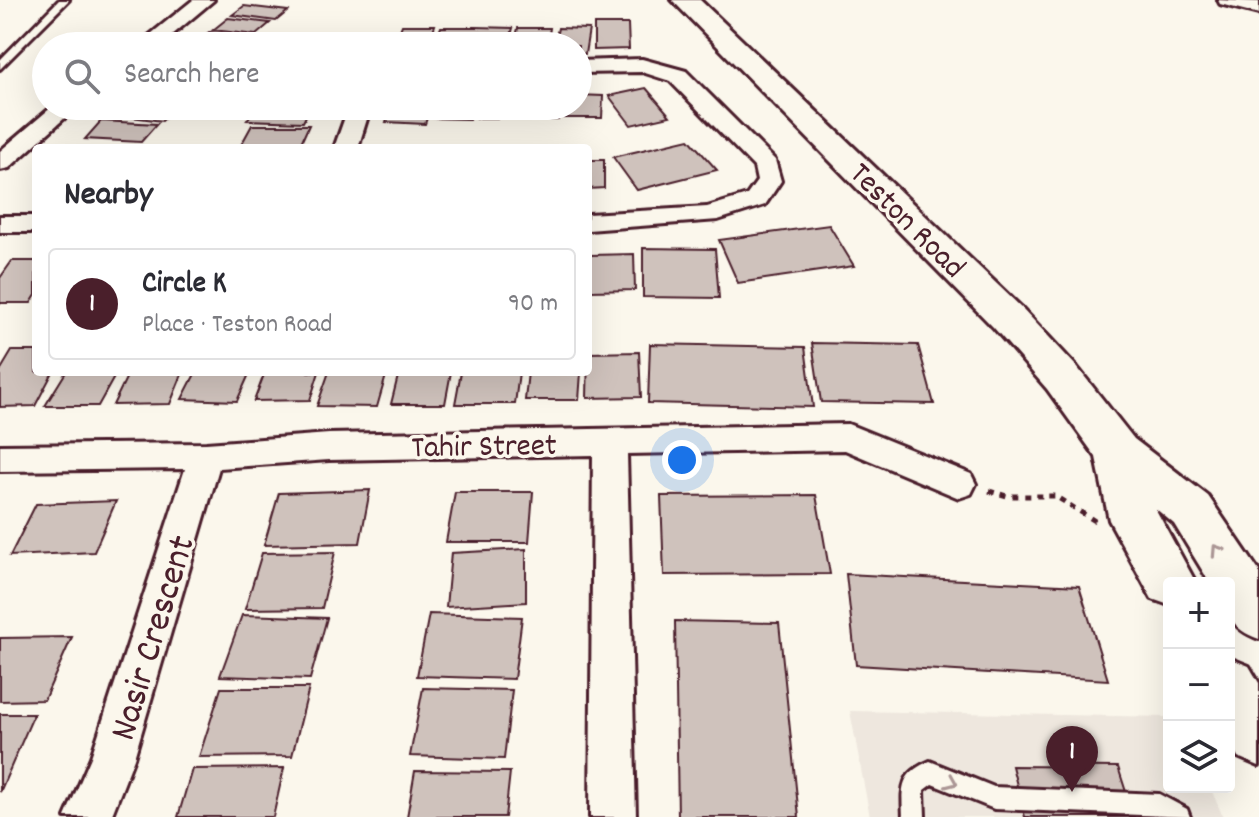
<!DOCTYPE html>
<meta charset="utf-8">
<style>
body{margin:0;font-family:Dekko,sans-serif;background:#f7f7f7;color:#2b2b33}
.controls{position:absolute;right:24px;bottom:24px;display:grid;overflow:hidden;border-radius:8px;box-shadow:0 8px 32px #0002}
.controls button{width:72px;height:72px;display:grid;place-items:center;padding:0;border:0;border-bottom:2px solid #e1e1e2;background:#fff;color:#2b2b33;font:40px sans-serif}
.you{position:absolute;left:682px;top:460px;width:28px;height:28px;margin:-20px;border:6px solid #fff;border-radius:50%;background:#1a73e8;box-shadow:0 0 0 12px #1a73e833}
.badge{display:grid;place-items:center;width:52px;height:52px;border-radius:50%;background:#4a1f2b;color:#fff;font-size:26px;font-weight:700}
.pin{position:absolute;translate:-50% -66px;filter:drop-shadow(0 2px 4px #0008)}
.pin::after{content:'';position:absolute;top:42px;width:28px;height:24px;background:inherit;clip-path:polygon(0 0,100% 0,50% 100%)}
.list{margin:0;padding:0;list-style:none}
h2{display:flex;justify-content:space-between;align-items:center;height:104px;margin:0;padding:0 32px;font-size:34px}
h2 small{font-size:26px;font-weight:400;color:#7c7c81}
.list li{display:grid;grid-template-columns:52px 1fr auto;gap:24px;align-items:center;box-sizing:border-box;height:112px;margin:0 16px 16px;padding:0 16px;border:2px solid #e1e1e2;border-radius:8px}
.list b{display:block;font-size:30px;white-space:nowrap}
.list p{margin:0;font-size:26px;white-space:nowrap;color:#7c7c81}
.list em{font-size:26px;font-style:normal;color:#7c7c81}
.icon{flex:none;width:44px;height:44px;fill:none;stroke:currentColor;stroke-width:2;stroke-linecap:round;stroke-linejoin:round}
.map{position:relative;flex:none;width:1259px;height:817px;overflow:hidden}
.search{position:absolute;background:#fff;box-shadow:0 8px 32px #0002;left:32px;top:32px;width:560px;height:88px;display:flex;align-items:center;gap:20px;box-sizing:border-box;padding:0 28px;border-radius:44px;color:#7c7c81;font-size:30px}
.panel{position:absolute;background:#fff;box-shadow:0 8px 32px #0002;left:32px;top:144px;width:560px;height:232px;border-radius:8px}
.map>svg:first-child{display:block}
.built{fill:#eee7de}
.building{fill:#cfc2bc;stroke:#4a1f2b;stroke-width:2}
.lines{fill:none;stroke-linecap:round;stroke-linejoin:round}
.lane-casing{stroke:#4a1f2b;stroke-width:6}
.street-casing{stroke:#4a1f2b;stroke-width:6}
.secondary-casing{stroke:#4a1f2b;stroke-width:6}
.path{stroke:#4a1f2b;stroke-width:5;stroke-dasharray:6 6;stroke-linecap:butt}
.lane{fill:#fbf7ec;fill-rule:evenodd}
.street{fill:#fbf7ec;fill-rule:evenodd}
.secondary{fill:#fbf7ec;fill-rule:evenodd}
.oneway{stroke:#ab9695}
.labels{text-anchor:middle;stroke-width:7;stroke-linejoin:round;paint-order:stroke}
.street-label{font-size:32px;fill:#4a1f2b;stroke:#fbf7ec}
.near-street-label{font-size:38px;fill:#4a1f2b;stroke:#fbf7ec}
</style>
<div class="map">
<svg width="1259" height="817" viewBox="0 0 1259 817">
<rect width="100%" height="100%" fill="#fbf7ec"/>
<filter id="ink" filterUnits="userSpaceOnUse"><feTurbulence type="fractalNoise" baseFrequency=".0125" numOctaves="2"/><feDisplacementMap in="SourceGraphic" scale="16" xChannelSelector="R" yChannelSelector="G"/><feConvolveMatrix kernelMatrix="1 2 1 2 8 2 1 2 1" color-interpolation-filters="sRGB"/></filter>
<g filter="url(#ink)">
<path class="built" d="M850 711 1169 717V787H1210L1223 817H870Z"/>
<g class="building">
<path d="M244 6 288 11 276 21 232 15Z"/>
<path d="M228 18 270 23 256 35 213 30Z"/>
<path d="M594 24H628L629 49 594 50Z"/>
<path d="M402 25H435L428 46H394Z"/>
<path d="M441 27H476L513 28 508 46H434Z"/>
<path d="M518 28H550L547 46H514Z"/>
<path d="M558 28 589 29 585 54 578 53V46H554Z"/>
<path d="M370 30 384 46H341L335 38Z"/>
<path d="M209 32 256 38 247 46 194 44Z"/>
<path d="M646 88 670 116 631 125 609 96Z"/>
<path d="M578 95 603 96 602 118H564L566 106H578Z"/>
<path d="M118 106H178L162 121 108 114Z"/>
<path d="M257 106H311L303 122 247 120Z"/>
<path d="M392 106H431L425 124 386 122Z"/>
<path d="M436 106H474L470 119 432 118Z"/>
<path d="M480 106H516L513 118H477Z"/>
<path d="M522 106H559L558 120H520Z"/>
<path d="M101 121 157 124 141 142 85 139Z"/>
<path d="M252 125H309L300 145H241Z"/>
<path d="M689 139 717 170 637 190 613 157Z"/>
<path d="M588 160H604V188L588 189Z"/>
<path d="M829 225 854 266 738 283 719 240Z"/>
<path d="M643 248 715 249 719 298 643 297Z"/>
<path d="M634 254 635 290 590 291V255Z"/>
<path d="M12 261H36V295L31 303H0V278Z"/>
<path d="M812 343 918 345 934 404 821 402Z"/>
<path d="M650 344 805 347 813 407 648 403Z"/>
<path d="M12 351H36V372H53L35 406 0 407V371Z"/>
<path d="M639 352 641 397 587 398 588 353Z"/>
<path d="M66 372H117L98 406H45Z"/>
<path d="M129 372H183L170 404 113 405Z"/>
<path d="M196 372H250L237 401 182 399Z"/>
<path d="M265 372H319L310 400 254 401Z"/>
<path d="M329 372H387L377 407 317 406Z"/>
<path d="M399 372H451L445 404H391Z"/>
<path d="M461 372H519L515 404H455Z"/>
<path d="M528 372H581L579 400H525Z"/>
<path d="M370 490 360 543 264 545 279 493Z"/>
<path d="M455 492H533L529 542H446Z"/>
<path d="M816 495 830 574 664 575 661 496Z"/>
<path d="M116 501 94 552 10 556 36 504Z"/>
<path d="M526 549V602L446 607 451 553Z"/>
<path d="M335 552 322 608 245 609 262 553Z"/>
<path d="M846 574 1079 586 1108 680 856 665Z"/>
<path d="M429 614 522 617 514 679 417 676Z"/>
<path d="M242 615 327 618 310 679 220 676Z"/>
<path d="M675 621 779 623 799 817H678Z"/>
<path d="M72 637 44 700 0 701V638Z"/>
<path d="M221 688H309L292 756 199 757Z"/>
<path d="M423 688 512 690 504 759 410 756Z"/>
<path d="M0 714H34L0 792Z"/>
<path d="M1012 766 1118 767 1134 817H1025Z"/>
<path d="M284 768 273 817H178L192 769Z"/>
<path d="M415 771 510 772 505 817H407Z"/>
</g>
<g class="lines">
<g class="lane-casing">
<g id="lane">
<path d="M59 0H69L0 69V60Z"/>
<path d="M930 761 994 787 1159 794 1187 809 1190 817 994 809 932 784 924 790 925 817H903C902 788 899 774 930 761Z"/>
</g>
</g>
<g class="street-casing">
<g id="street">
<path d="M193 0H214L159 46H136Z"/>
<path d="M1218 0 1259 2V14L1220 4Z"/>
<path d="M642 59 686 71 775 160 781 181 765 205 718 220 588 230V214L707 207 747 195 757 181 754 167 670 81 642 72 578 73V61Z"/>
<path d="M53 106H78L9 168 0 170V151Z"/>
<path d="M349 106H371L358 148H334Z"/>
<rect x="0" y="216" width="36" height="16"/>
<path d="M848 424 971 474 976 484 971 494 959 498 845 450 627 454 636 817H590L593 455 329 460 219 468 134 758 111 817H65L91 757 185 469 0 471V445L206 443 329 434Z"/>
</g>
</g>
<g class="secondary-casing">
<g id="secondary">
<path d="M672 0H700L1022 308 1077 367 1134 439 1208 496 1259 571V639C1227 627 1229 614 1229 583H1210L1174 524 1155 508 1196 583H1169V605L1152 599 1109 520 1096 457 1047 389 994 328Z"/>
<path d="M1229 658 1249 666 1259 683V766L1238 757 1229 740Z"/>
</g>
</g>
<path class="path" d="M989 491 1007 496H1055L1095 521"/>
<use href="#lane" class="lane"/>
<use href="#street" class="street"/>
<use href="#secondary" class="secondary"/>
</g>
<defs><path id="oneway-chevron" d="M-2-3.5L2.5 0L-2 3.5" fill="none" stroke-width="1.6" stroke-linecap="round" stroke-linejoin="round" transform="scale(2)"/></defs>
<g class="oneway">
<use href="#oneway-chevron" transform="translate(1217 550) rotate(-123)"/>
<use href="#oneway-chevron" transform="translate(952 782) rotate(23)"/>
</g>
</g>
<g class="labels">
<g class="street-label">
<text transform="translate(909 219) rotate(45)" y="11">Teston Road</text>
<text transform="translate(484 444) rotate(-1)" y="11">Tahir Street</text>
</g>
<g class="near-street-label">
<text transform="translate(150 637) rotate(-73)" y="13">Nasir Crescent</text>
</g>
</g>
</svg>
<div class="controls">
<button>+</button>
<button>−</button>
<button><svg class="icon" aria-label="layers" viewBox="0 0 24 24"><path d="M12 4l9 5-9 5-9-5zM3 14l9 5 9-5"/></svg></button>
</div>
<div class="you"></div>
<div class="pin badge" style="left:1072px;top:792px">1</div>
<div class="search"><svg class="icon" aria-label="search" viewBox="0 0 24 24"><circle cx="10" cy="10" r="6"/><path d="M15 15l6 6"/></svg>Search here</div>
<section class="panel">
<h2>Nearby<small></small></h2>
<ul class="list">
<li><span class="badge">1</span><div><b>Circle K</b><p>Place · Teston Road</p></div><em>90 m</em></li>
</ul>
</section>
</div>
